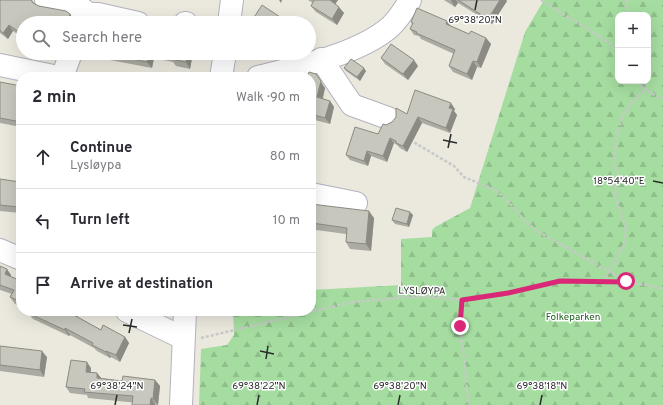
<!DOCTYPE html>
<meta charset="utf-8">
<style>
body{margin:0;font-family:Overpass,sans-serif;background:#f2f2f3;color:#2b2b33}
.controls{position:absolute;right:12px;top:12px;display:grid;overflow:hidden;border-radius:8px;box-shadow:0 4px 16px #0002}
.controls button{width:36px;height:36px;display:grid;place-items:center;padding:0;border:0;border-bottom:1px solid #e1e1e2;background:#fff;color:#2b2b33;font:20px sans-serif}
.stop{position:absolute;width:12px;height:12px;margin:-9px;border:3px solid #db2777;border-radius:50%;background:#fff}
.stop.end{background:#db2777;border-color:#fff;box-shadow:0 1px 4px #0008}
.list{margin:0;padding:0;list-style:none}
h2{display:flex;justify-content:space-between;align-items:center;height:52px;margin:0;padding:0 16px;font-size:17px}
h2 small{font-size:13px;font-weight:400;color:#7c7c81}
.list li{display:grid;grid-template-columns:26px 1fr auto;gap:12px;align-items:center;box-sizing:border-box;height:64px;padding:0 16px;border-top:1px solid #e1e1e2}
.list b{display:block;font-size:15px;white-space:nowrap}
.list p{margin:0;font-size:13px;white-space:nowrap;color:#7c7c81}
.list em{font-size:13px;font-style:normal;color:#7c7c81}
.icon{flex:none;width:22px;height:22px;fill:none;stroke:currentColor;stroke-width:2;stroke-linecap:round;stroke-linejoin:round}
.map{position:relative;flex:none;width:663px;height:405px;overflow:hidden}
.search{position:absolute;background:#fff;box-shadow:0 4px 16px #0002;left:16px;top:16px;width:300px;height:44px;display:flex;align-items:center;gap:10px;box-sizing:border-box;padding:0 14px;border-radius:22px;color:#7c7c81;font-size:15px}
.panel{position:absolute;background:#fff;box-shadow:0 4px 16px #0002;left:16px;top:72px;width:300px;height:244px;border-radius:16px}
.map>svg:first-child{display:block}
.forest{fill:url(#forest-firs);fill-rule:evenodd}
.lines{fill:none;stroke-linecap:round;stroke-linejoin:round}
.minor-casing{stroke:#b3b2bd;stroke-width:24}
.path{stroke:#c8c8c8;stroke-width:2.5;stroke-dasharray:3 2;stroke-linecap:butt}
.minor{stroke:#fff;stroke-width:22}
.wall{fill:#ababa3}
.shaded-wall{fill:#8b8b84}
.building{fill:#c7c7bd;stroke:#8b8b84}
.route{stroke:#db2777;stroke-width:5}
.ticks{fill:none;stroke:#2b2b2b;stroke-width:1.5}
.labels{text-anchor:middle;stroke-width:3;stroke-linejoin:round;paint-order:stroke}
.street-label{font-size:10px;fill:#2b2b2b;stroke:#fff}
.park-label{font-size:10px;fill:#216224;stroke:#fff}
.ticks-label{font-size:10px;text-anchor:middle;fill:#2b2b2b;stroke:#fff;stroke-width:3;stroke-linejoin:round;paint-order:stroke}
</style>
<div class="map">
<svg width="663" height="405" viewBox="0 0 663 405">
<defs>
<pattern id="forest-firs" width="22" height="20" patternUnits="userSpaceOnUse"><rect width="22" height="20" fill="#a5dda0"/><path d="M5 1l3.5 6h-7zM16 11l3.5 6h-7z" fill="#8ebe8a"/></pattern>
</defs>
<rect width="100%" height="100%" fill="#ebe9de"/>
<path class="forest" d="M544 0H663V405H199L201 349 227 345 234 335 233 311H311V290L401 285V239L432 237V230L435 227 470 208 525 32ZM618 15H648V81H618Z"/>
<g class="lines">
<g class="minor-casing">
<g id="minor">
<path d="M46 0C55 2 83 5 88 14 89 17 87 20 86 23"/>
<path d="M88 16 93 14H98L138 23"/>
<path d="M185 23H186"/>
<path d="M229 23 232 0"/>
<path d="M321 59 352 105 388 118"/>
<path d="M0 65 58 77"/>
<path d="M62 77 71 53"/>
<path d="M221 77 225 53"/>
<path d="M258 77C298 67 359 54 390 27 399 19 404 10 410 0"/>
<path d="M311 194 356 203"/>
<path d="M0 250 21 259"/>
<path d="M127 311 183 338"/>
<path d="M181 405 185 311"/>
</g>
</g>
<g class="path">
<path d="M541 0 611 44 618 55"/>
<path d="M626 0 629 15"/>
<path d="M637 81 645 90 663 99"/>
<path d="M410 140 454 166 464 177 493 189 504 197 527 223 537 231 628 282"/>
<path d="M603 282 624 245 626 228 615 195 617 173 614 161 617 135 622 117 631 103 645 90 647 81"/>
<path d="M462 300 460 326 465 366 468 405"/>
<path d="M201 338 352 302 410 297H432L462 300 508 293 560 281 626 282 652 286 663 289"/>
</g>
<use href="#minor" class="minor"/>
</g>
<g class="wall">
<path d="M0 0H32L34 3 39 6 70 14 74 20 23 23V38L13 31 8 39 0 33Z"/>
<path d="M308 0H338L335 4 344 13 337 25 316 12 311 6 313 3Z"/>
<path d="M444 0H506L507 1 492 24 458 3 455 7Z"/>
<path d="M447 21 451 26 469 34 486 38 491 44 481 68 477 67 472 80 453 72 449 66 454 54 421 39 419 36 414 35 410 29 412 24 411 22Z"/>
<path d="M91 53H193L190 69 176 66 173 62 154 58 152 68 94 57Z"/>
<path d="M381 58 418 66 408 80 385 64Z"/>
<path d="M344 68 366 71 360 81 346 71Z"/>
<path d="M311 77 325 88 323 99 330 101 334 107 330 124 311 119Z"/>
<path d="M0 82 21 86V127L0 123Z"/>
<path d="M455 109 454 111 457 115 450 133 422 123 407 152 400 148 397 145 394 143 387 162 371 156 368 166 350 160 346 155 378 134 386 125 407 114Z"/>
<path d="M0 179 20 182H21V213L0 211Z"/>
<path d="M311 204 374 218 371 251 350 249 346 242V234L316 230 315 240H311Z"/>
<path d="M413 215 409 227 395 224 392 220Z"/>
<path d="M0 266 11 275V277L21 281V306L15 304 10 297 12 294 0 290Z"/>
<path d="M28 313H79L77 317 101 330 125 337 129 343 120 362 111 357 110 358 97 351 94 348 70 335 69 336 33 319Z"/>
<path d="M0 346 47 357 44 377 0 371Z"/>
<path d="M91 368V372L97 373 101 378 122 381 155 380 160 386 158 405 88 398 87 395 70 393 66 387Z"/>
</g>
<g class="shaded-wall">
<path d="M279 0H282L281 3Z"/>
<path d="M330 0H338L334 6Z"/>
<path d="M452 0H456L458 3 455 7 451 1Z"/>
<path d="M500 0H506L507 1 492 24 488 19Z"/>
<path d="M339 7 344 13 337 25 332 19Z"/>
<path d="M70 14 74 20V23H71L69 19Z"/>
<path d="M447 21 451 27 446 24Z"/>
<path d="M9 25 13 31 8 39 3 33Z"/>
<path d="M486 38 491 44 481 68 477 62Z"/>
<path d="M149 53H150L154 58 152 68 147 62Z"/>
<path d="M188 53H193L190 69 186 62Z"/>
<path d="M414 60 418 66 408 80 403 74Z"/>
<path d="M473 61 477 67 472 80 467 74Z"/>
<path d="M364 68 366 71 360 81 357 77Z"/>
<path d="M316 74 325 88 321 104 317 97Z"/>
<path d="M330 101 334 107 330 124 325 118Z"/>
<path d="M451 103 455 109 454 111 457 115 450 133 446 128 449 108Z"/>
<path d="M418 117 422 123 407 152 403 146Z"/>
<path d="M390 138 394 143 387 162 383 156Z"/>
<path d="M367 151 371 156 368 166 364 161Z"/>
<path d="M311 156 314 160 311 164Z"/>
<path d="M20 182H21V211L18 207Z"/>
<path d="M369 211 374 218 371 251 366 244Z"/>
<path d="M410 212 413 215 409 227 407 224Z"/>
<path d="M312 223 316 230 315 240 311 234Z"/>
<path d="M7 269 11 275 9 281 5 274Z"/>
<path d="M73 311H78L79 313 76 320 72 314Z"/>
<path d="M65 328 70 335 69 336 65 330Z"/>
<path d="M125 337 129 343 120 362 116 355Z"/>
<path d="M42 351 47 357 44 377 40 370Z"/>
<path d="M106 351 111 357 110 358 106 352Z"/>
<path d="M87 362 91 368 90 378 86 372Z"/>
<path d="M97 373 102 379 97 378Z"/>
<path d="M155 380 160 386 158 405 153 399Z"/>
<path d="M151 398 155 404V405H150Z"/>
</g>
<g class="building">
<path d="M0 0H31L33 3 39 6 66 11 70 14 69 19 71 23H23V35L9 25 3 33 0 30Z"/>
<path d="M314 0H330L339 7 332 19 311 6Z"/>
<path d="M458 0H500L488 19Z"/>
<path d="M262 5 289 23H253L251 22Z"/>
<path d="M417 8 447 21 446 24 469 34 471 31 486 38 477 62 473 61 467 74 449 66 455 50 416 33 417 32 410 29 413 23 411 22Z"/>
<path d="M391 44 414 60 403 74 381 58Z"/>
<path d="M102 53H149L147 62Z"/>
<path d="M156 53H188L186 62 171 59 172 56Z"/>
<path d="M351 59 364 68 357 77 344 68Z"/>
<path d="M309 72 316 74 321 81 317 97 330 101 325 118 311 114V77H307Z"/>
<path d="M0 82 21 86V122L0 118Z"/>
<path d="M415 90 451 103 449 108 453 109 446 128 418 117 403 146 396 143V141L390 138 383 156 367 151 364 161 346 155 355 127 378 134 383 124 386 125 392 122 396 117V108L407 114Z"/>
<path d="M0 179 20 182 18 207 0 205Z"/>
<path d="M311 204 369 211 366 244 346 242 347 228 312 223 311 230Z"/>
<path d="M396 208 410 212 407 224 392 220Z"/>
<path d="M0 266 7 269 5 274 21 281V302L10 297 14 290 0 285Z"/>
<path d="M29 311H73L72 314 101 330 103 325 125 337 116 355 106 351V352L92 345 93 343 65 328V330L28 313Z"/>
<path d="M0 346 42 351 40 370 0 365Z"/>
<path d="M71 360 87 362 86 372 97 373V378L122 381 123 376 155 380 153 399 151 398 150 405H132L133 396 84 392 85 389 66 387Z"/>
</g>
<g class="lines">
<path class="route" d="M460 326 462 300 508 293 560 281 626 282 630 284 626 281"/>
</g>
<path class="ticks" d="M475 10 477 0M443 140 457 143M448 148 451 134M653 181 663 183M123 325 137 327M129 333 132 319M260 351 274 354M266 359 268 346M115 405 117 395M257 405 259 395M398 405 400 395M540 405 542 395"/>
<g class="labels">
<g class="street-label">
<text transform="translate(422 290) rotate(1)" y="4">LYSLØYPA</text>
</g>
<g class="park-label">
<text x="573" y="320">Folkeparken</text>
</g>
</g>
<g class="ticks-label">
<text x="475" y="23">69°38'20"N</text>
<text x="619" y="184">18°54'40"E</text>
<text x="117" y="389">69°38'24"N</text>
<text x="259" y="389">69°38'22"N</text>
<text x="400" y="389">69°38'20"N</text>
<text x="542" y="389">69°38'18"N</text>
</g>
</svg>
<div class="controls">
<button>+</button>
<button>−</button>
</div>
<div class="stop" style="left:626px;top:281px"></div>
<div class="stop end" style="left:460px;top:326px"></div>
<div class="search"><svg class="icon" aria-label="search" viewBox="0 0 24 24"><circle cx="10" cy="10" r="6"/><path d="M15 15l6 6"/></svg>Search here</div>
<section class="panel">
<h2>2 min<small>Walk · 90 m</small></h2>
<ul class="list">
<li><svg class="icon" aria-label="ahead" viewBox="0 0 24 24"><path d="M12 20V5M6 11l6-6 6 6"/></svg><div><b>Continue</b><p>Lysløypa</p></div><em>80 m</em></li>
<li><svg class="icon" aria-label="left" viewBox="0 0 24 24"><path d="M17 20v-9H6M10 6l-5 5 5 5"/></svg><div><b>Turn left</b></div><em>10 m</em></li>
<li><svg class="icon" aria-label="arrive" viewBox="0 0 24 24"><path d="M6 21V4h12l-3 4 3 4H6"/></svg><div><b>Arrive at destination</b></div></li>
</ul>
</section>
</div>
